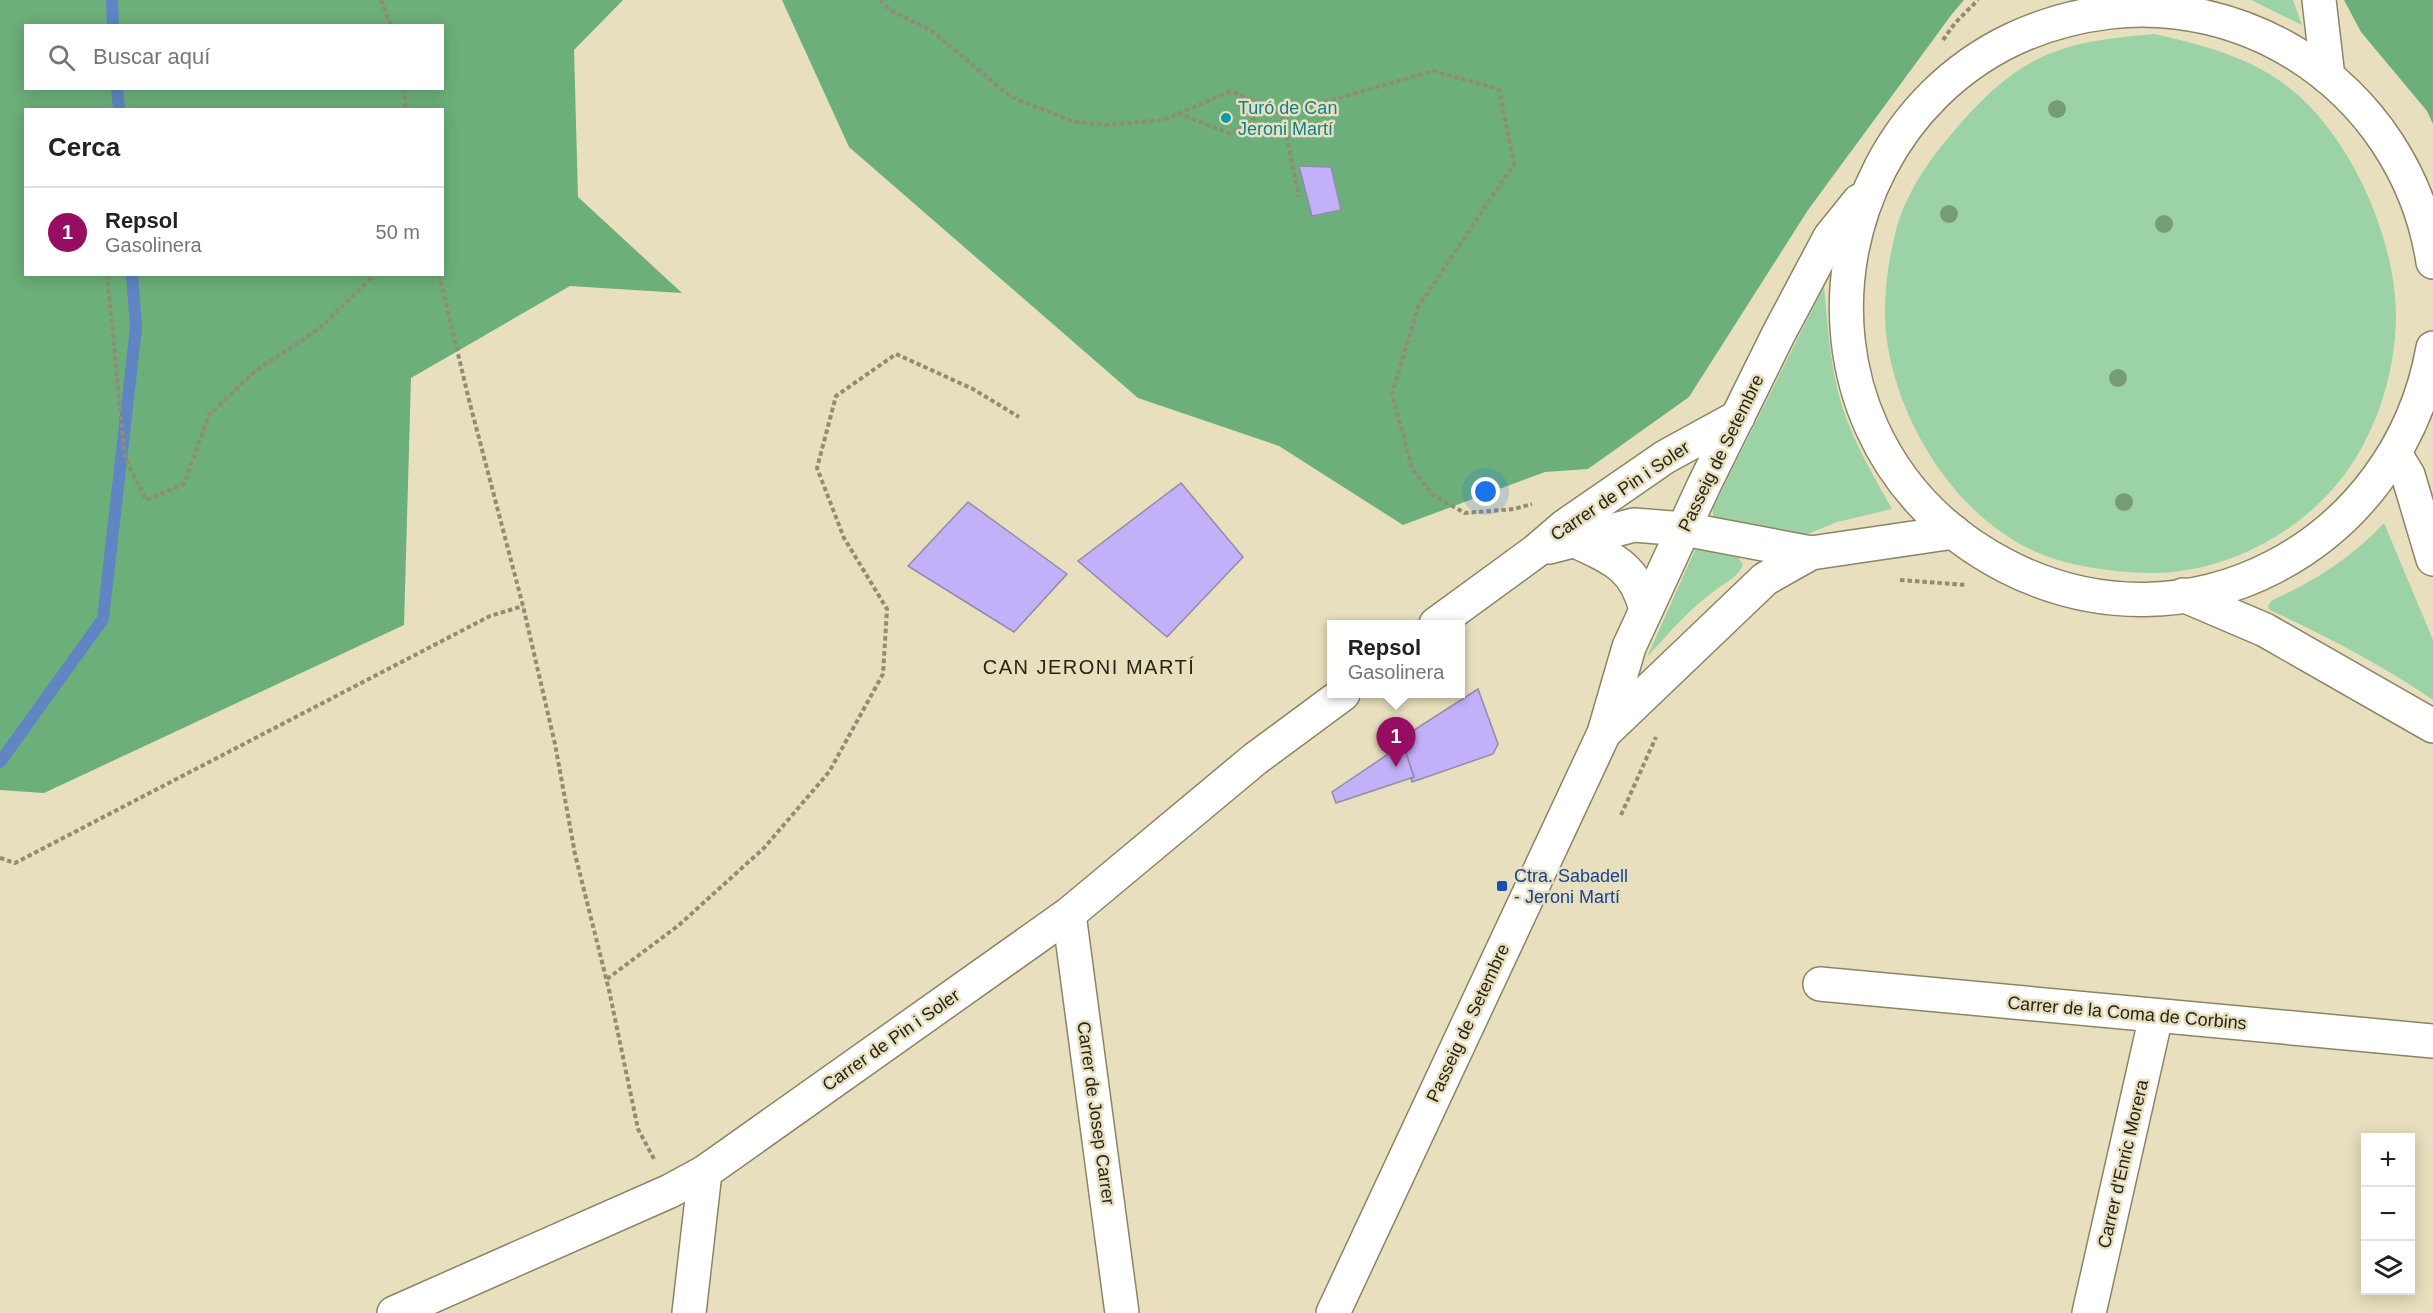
<!DOCTYPE html>
<html lang="es">
<meta charset="utf-8">
<style>
body{margin:0;font-family:Arial,sans-serif;background:#f6f6f6;color:#222}
.controls{position:absolute;right:18px;bottom:18px;display:grid;overflow:hidden;border-radius:0px;box-shadow:0 3px 15px #0003}
.controls button{width:54px;height:54px;display:grid;place-items:center;padding:0;border:0;border-bottom:2px solid #e0e0e0;background:#fff;color:#222;font:30px sans-serif}
.you{position:absolute;left:1486px;top:492px;width:21px;height:21px;margin:-15px;border:4px solid #fff;border-radius:50%;background:#1a73e8;box-shadow:0 0 0 9px #1a73e833}
.badge{display:grid;place-items:center;width:39px;height:39px;border-radius:50%;background:#970d62;color:#fff;font-size:20px;font-weight:700}
.pin{position:absolute;translate:-50% -50px;filter:drop-shadow(0 2px 3px #0008)}
.pin::after{content:'';position:absolute;top:32px;width:21px;height:18px;background:inherit;clip-path:polygon(0 0,100% 0,50% 100%)}
.popup{position:absolute;left:1327px;top:620px;width:138px;height:78px;box-sizing:border-box;display:grid;place-content:center;border-radius:0px;background:#fff;filter:drop-shadow(0 2px 4px #0005);font-size:20px;white-space:nowrap;color:#767676}
.popup b{font-size:22px;color:#222}
.popup::after{content:'';position:absolute;left:50%;top:100%;margin-left:-12px;border:12px solid transparent;border-top-color:#fff}
.list{margin:0;padding:0;list-style:none}
h2{display:flex;justify-content:space-between;align-items:center;height:78px;margin:0;padding:0 24px;font-size:26px}
h2 small{font-size:20px;font-weight:400;color:#767676}
.list li{display:grid;grid-template-columns:39px 1fr auto;gap:18px;align-items:center;box-sizing:border-box;height:90px;padding:0 24px;border-top:2px solid #e0e0e0}
.list b{display:block;font-size:22px;white-space:nowrap}
.list p{margin:0;font-size:20px;white-space:nowrap;color:#767676}
.list em{font-size:20px;font-style:normal;color:#767676}
.icon{flex:none;width:33px;height:33px;fill:none;stroke:currentColor;stroke-width:2;stroke-linecap:round;stroke-linejoin:round}
.map{position:relative;flex:none;width:2433px;height:1313px;overflow:hidden}
.search{position:absolute;background:#fff;box-shadow:0 3px 15px #0003;left:24px;top:24px;width:420px;height:66px;display:flex;align-items:center;gap:15px;box-sizing:border-box;padding:0 21px;border-radius:0px;color:#767676;font-size:22px}
.panel{position:absolute;background:#fff;box-shadow:0 3px 15px #0003;left:24px;top:108px;width:420px;height:168px;border-radius:0px}
.map>svg:first-child{display:block}
.green{fill:#9bd3a6}
.forest{fill:#6caf7a;fill-rule:evenodd}
.lines{fill:none;stroke-linecap:round;stroke-linejoin:round}
.stream{stroke:#5f85c2;stroke-width:12}
.building{fill:#c2b0f9;stroke:#928baa;stroke-width:1.5}
.street-casing{stroke:#8c8465;stroke-width:36}
.secondary-casing{stroke:#8c8465;stroke-width:36}
.path{stroke:#918c73;stroke-width:4;stroke-dasharray:4.5 3;stroke-linecap:butt}
.street{stroke:#fff;stroke-width:33}
.secondary{stroke:#fff;stroke-width:33}
.tree{fill:#789c71}
.culture-dot{fill:#0f9aa8;stroke:#e7dfbd;stroke-width:2}
.transit-dot{fill:#1a4fb4;stroke:#e7dfbd;stroke-width:2}
.labels{text-anchor:middle;stroke-width:5;stroke-linejoin:round;paint-order:stroke}
.culture-label{font-size:18px;fill:#0d838f;stroke:#e7dfbd;text-anchor:start}
.street-label{font-size:18px;fill:#282518;stroke:#e7dfbd}
.transit-label{font-size:18px;fill:#164399;stroke:#e7dfbd;text-anchor:start}
.neighbourhood-label{font-size:20px;letter-spacing:1.5px;fill:#282518;stroke:#e7dfbd}
</style>
<div class="map">
<svg width="2433" height="1313" viewBox="0 0 2433 1313">
<rect width="100%" height="100%" fill="#e7dfbd"/>
<g class="green">
<path d="M2251 0H2293L2302 25Z"/>
<path d="M2154 34C2203 45 2251 57 2291 89 2352 139 2395 237 2396 315 2396 373 2375 439 2337 484 2292 538 2220 574 2149 573 2112 572 2071 567 2036 552 1960 518 1905 434 1889 353 1881 314 1886 269 1896 230 1906 193 1929 160 1954 131 1977 104 2002 78 2034 61 2071 41 2113 38 2154 34Z"/>
<path d="M1824 286C1828 327 1830 370 1843 409 1855 445 1874 477 1892 509L1837 522 1793 540 1718 523 1713 517V508Z"/>
<path d="M2384 523 2433 640V700C2380 664 2328 637 2270 610L2268 606 2271 601C2316 580 2350 559 2384 523Z"/>
<path d="M1701 547 1738 557 1743 564C1739 577 1727 581 1717 589 1690 608 1669 633 1647 657L1695 550Z"/>
</g>
<g class="forest">
<path d="M0 0H623L574 50 578 197 682 293 570 286 411 378 404 625 44 793 0 790ZM26 26H442V88H26ZM26 110H442V274H26Z"/>
<path d="M782 0H1964L1952 14 1808 210 1689 397 1588 469 1545 472 1403 525 1279 446 1138 398 849 147Z"/>
<path d="M2344 0H2433V124L2427 111 2361 32Z"/>
</g>
<g class="lines">
<g class="stream">
<path d="M112 0 113 26"/>
<path d="M117 88 119 110"/>
<path d="M0 762 103 619 136 328 132 274"/>
</g>
</g>
<g class="building">
<path d="M1299 166 1331 167 1341 210 1312 216Z"/>
<path d="M1181 483 1243 557 1167 637 1078 561Z"/>
<path d="M968 502 1067 574 1014 632 908 566Z"/>
<path d="M1478 689 1498 744 1493 754 1412 782 1411 779 1414 777 1403 744 1399 746 1397 741Z"/>
<path d="M1403 744 1414 777 1336 803 1332 792Z"/>
</g>
<g class="lines">
<g class="street-casing">
<g id="street">
<path d="M1573 540C1611 558 1635 565 1646 610"/>
<path d="M1549 547 1634 525 1684 529"/>
<path d="M1436 624 1536 551 1565 526 1665 457 1738 417"/>
<path d="M1069 914 1122 1313"/>
<path d="M1820 984 2433 1041"/>
<path d="M394 1313 670 1191 705 1172 1069 914 1255 759 1343 694"/>
<path d="M689 1313 705 1172"/>
<path d="M2089 1313 2156 1016"/>
</g>
</g>
<g class="secondary-casing">
<g id="secondary">
<path d="M2319 0 2328 77"/>
<path d="M2433 262C2420 176 2370 100 2296 54 2241 20 2174 4 2109 12 1820 47 1746 431 2006 566 2188 660 2398 546 2433 348"/>
<path d="M2395 454 2408 475 2433 559"/>
<path d="M1684 529 1811 553"/>
<path d="M2183 595 2265 630 2433 726"/>
<path d="M1605 732 1765 579 1811 553 1954 532"/>
<path d="M1333 1313 1604 733 1629 647 1704 485 1778 335 1830 237 1859 201"/>
</g>
</g>
<g class="path">
<path d="M381 0 391 26"/>
<path d="M880 0 890 10 932 31 1011 97 1072 121 1105 125 1163 120 1231 91 1282 114 1433 71 1499 89 1514 164 1418 307 1392 394 1412 468 1434 496 1465 513 1514 509 1532 504"/>
<path d="M1943 40 1955 23 1978 0"/>
<path d="M405 88V110"/>
<path d="M1178 113 1231 134 1269 109"/>
<path d="M1282 114 1299 197"/>
<path d="M107 274 125 458 146 500 184 484 209 415 254 372 320 328 375 274"/>
<path d="M439 274 469 400 523 606 555 744 575 854 609 990 638 1129 654 1159"/>
<path d="M1900 580 1967 585"/>
<path d="M1621 815 1656 737"/>
<path d="M0 858 15 863 490 616 523 606"/>
<path d="M607 979 679 925 764 848 829 772 883 674 887 609 844 538 817 468 836 396 896 354 973 389 1019 417"/>
</g>
<use href="#street" class="street"/>
<use href="#secondary" class="secondary"/>
</g>
<g class="tree">
<circle cx="2057" cy="109" r="9"/>
<circle cx="1949" cy="214" r="9"/>
<circle cx="2164" cy="224" r="9"/>
<circle cx="2118" cy="378" r="9"/>
<circle cx="2124" cy="502" r="9"/>
</g>
<circle class="culture-dot" cx="1226" cy="118" r="6"/>
<rect class="transit-dot" x="1496" y="880" width="12" height="12" rx="3"/>
<g class="labels">
<g class="culture-label">
<text x="1238" y="114">Turó de Can<tspan x="1238" dy="21">Jeroni Martí</tspan></text>
</g>
<g class="street-label">
<text transform="translate(1721 453) rotate(-64)" y="6">Passeig de Setembre</text>
<text transform="translate(1620 491) rotate(-34)" y="6">Carrer de Pin i Soler</text>
<text transform="translate(2127 1013) rotate(5)" y="6">Carrer de la Coma de Corbins</text>
<text transform="translate(1468 1023) rotate(-65)" y="6">Passeig de Setembre</text>
<text transform="translate(891 1040) rotate(-35)" y="6">Carrer de Pin i Soler</text>
<text transform="translate(1096 1113) rotate(82)" y="6">Carrer de Josep Carrer</text>
<text transform="translate(2123 1164) rotate(-77)" y="6">Carrer d'Enric Morera</text>
</g>
<g class="transit-label">
<text x="1514" y="882">Ctra. Sabadell<tspan x="1514" dy="21">- Jeroni Martí</tspan></text>
</g>
<g class="neighbourhood-label">
<text x="1089" y="674">CAN JERONI MARTÍ</text>
</g>
</g>
</svg>
<div class="controls">
<button>+</button>
<button>−</button>
<button><svg class="icon" aria-label="layers" viewBox="0 0 24 24"><path d="M12 4l9 5-9 5-9-5zM3 14l9 5 9-5"/></svg></button>
</div>
<div class="you"></div>
<div class="pin badge" style="left:1396px;top:767px">1</div>
<div class="popup"><b>Repsol</b>Gasolinera</div>
<div class="search"><svg class="icon" aria-label="search" viewBox="0 0 24 24"><circle cx="10" cy="10" r="6"/><path d="M15 15l6 6"/></svg>Buscar aquí</div>
<section class="panel">
<h2>Cerca<small></small></h2>
<ul class="list">
<li><span class="badge">1</span><div><b>Repsol</b><p>Gasolinera</p></div><em>50 m</em></li>
</ul>
</section>
</div>
